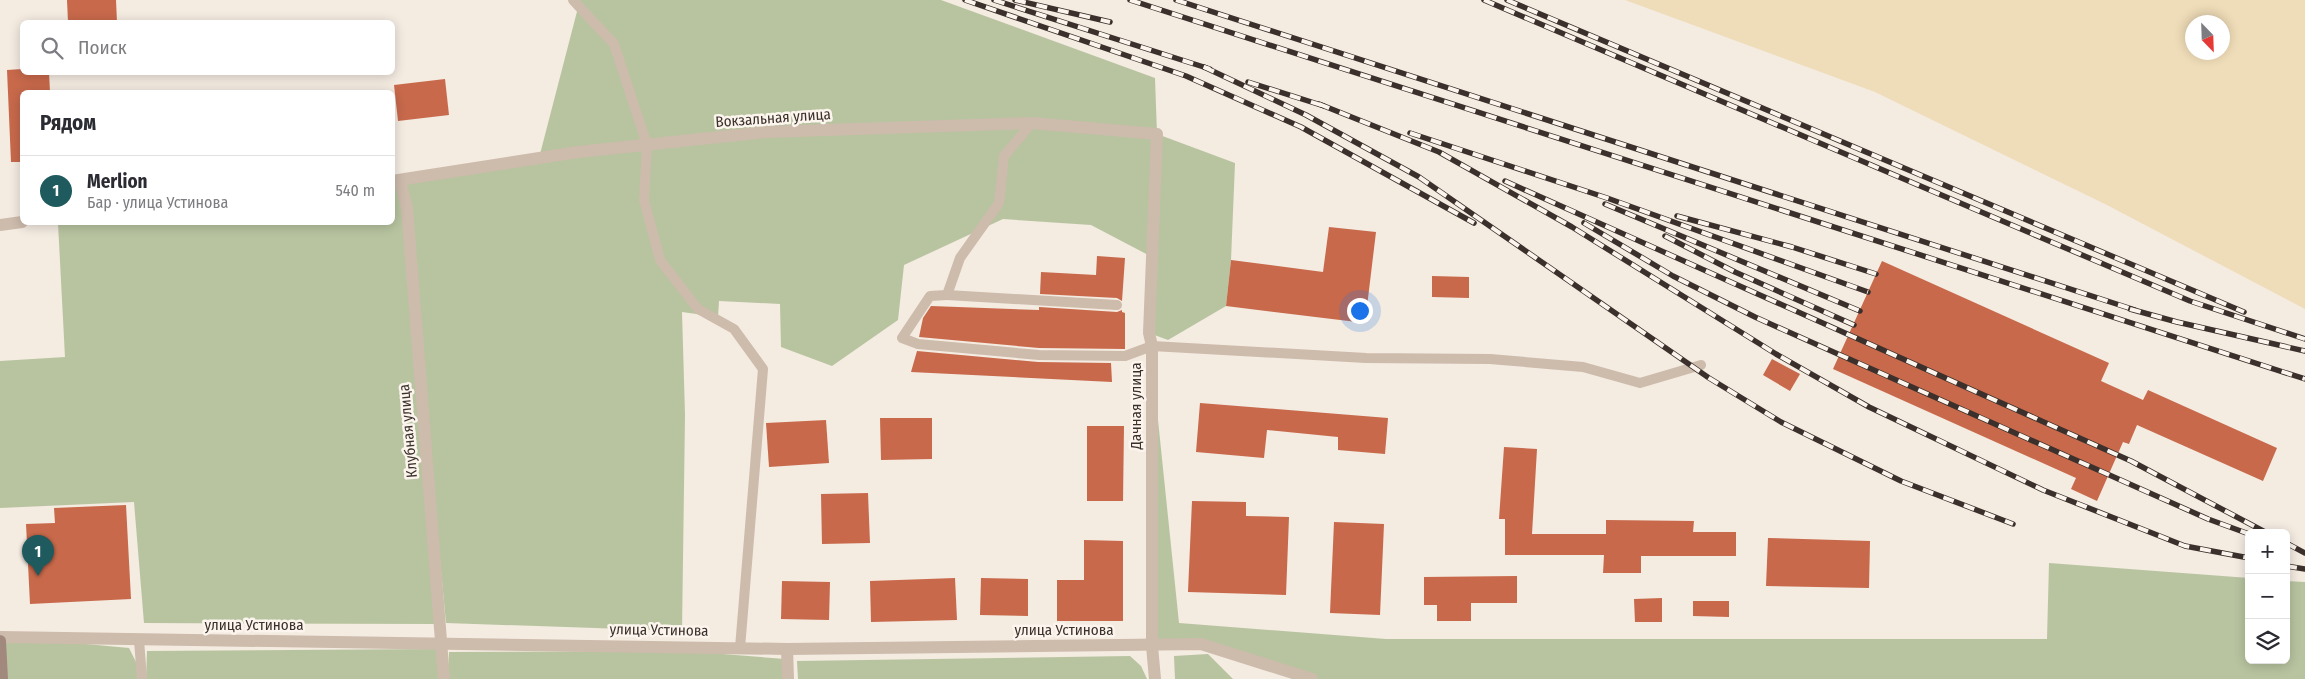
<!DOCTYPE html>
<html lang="ru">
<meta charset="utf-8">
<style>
body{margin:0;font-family:"Fira Sans Condensed",sans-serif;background:#f2f2f3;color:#2b2b33}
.controls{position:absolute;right:15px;bottom:15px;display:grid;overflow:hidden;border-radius:8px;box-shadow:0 2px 12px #0003}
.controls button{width:45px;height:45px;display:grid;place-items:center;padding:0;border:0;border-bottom:1px solid #e1e1e2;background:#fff;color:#2b2b33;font:25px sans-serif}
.compass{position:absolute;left:2185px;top:15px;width:45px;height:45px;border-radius:50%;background:#fff;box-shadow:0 2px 12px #0003;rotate:157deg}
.you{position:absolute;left:1359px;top:310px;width:18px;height:18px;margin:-12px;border:4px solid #fff;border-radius:50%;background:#1a73e8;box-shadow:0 0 0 8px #1a73e833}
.badge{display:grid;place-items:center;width:32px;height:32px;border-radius:50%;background:#1f5a5e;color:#fff;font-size:16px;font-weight:700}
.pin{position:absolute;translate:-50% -41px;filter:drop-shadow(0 1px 2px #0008)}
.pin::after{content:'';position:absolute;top:26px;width:18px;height:15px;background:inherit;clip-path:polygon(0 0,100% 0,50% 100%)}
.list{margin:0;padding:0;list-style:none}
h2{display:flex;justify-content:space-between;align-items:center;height:65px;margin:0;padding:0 20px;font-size:21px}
h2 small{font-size:16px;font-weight:400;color:#7c7c81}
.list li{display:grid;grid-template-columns:32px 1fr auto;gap:15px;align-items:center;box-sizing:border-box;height:70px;padding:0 20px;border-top:1px solid #e1e1e2}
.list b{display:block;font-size:19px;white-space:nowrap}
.list p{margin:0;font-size:16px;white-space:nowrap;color:#7c7c81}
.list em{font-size:16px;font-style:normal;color:#7c7c81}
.icon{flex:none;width:28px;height:28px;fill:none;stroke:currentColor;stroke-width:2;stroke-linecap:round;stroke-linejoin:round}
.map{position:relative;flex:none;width:2305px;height:679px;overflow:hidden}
.search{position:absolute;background:#fff;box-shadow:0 2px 12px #0003;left:20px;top:20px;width:375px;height:55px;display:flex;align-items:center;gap:12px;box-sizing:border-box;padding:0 18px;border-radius:8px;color:#7c7c81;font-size:19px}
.panel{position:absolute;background:#fff;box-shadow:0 2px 12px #0003;left:20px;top:90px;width:375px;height:135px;border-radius:8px}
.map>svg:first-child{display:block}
.green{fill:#b8c4a0}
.sand{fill:#efdcb8;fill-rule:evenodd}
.building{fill:#c8694b}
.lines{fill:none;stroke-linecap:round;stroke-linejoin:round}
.service{stroke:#cdbbac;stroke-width:10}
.minor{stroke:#cdbbac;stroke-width:12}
.tertiary{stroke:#cdbbac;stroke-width:12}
.secondary{stroke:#a18a7d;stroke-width:12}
.rail-casing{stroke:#3b302b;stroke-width:5.5}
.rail{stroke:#fbf5ee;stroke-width:4;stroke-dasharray:11;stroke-linecap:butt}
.labels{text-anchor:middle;stroke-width:5;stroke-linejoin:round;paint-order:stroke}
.street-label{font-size:15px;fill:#3b302b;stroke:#fbf5ee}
</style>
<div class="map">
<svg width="2305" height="679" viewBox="0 0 2305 679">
<rect width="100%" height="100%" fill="#f4ebe1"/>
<g class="green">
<path d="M580 0H941L1155 78 1157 134 1235 163 1231 260 1226 306 1168 340 1149 333 1152 257 1091 225 1003 219 904 265 898 320 832 366 781 347 780 304 719 301 718 317 682 312 685 415 682 631 446 623 410 241 437 624 144 623 134 502 0 508V361L65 357 58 223 392 222 393 181 539 158Z"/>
<path d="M1158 420 1179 623 1386 639H2047L2049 563 2249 578V660H2286V581L2305 582V679H1312L1201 644 1156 642Z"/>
<path d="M0 636 129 648 137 664V679H2Z"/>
<path d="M436 649 442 679H146L147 651Z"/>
<path d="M684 651 785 659V679H448L449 652Z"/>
<path d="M1208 654 1233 679H1175L1174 656Z"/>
<path d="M1130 656 1141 666 1147 679H798L797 661Z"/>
</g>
<path class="sand" d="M1625 0H2305V309L2107 205 1875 92ZM2192 22H2222V52H2192Z"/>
<g class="building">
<path d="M67 0H116L117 22H68Z"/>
<path d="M22 69V72H49L50 92H22V162H11L7 70Z"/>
<path d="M445 79 449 115 398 121 394 85Z"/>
<path d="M1329 227 1376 232 1365 323 1226 306 1231 260 1323 272Z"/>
<path d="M1097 256 1125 258 1122 301 1117 298 1040 294 1041 272 1096 275Z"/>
<path d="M1882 261 2109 363 2101 381 2143 400 2148 390 2277 448 2263 481 2137 425 2129 444 2123 442 2097 501 2071 489 2076 478 1833 369Z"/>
<path d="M1432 276 1469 277V298L1432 297Z"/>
<path d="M931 306 1039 310V307L1117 312 1122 310V312L1125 313V349L1039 348 919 337 923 318Z"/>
<path d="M917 351 1038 362 1111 363 1112 382 911 372Z"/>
<path d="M1772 359 1800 374 1790 391 1763 375Z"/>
<path d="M1200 403 1388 418 1385 454 1338 450V437L1267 430 1264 458 1196 452Z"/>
<path d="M880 418H932V459L881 460Z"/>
<path d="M826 420 829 463 769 467 766 423Z"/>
<path d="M1087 426H1124L1123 501H1087Z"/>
<path d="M1504 447 1537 449 1532 534H1606V520L1694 521 1693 532H1736V556H1641V573H1603L1604 555H1505V519H1499Z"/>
<path d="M868 493 870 543 822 544 821 494Z"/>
<path d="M1192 501 1246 502V516L1289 517 1286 595 1188 592Z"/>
<path d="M126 505 131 599 30 604 26 524 55 523 54 508Z"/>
<path d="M1334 522 1384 524 1380 615 1330 613Z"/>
<path d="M1768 538 1870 541 1869 588 1766 586Z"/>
<path d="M1084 540 1123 541V621H1057V580H1084Z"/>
<path d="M1517 576V603H1471V621H1437V605H1424V577Z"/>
<path d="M955 578 957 620 871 622 870 581Z"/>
<path d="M981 578 1028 579V616L980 615Z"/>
<path d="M782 581 830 582 829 620 781 619Z"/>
<path d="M1662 598V622H1635L1634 599Z"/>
<path d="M1693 601H1729V617L1693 616Z"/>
</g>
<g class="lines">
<g class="service">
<path d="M573 0 614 44 647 145 644 200 660 260 698 309 734 329 763 369 740 648"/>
<path d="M1032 123 1004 156 999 203 960 258 947 295 930 296 902 338 918 344 1039 355 1125 356 1152 346 1366 358 1490 359 1583 367 1640 383 1701 365"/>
<path d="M947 295 1117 305"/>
<path d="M139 640 142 679"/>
</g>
<g class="minor">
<path d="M400 180 407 208 444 679"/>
<path d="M392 181 578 152 767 132 1032 123 1157 134 1149 333 1152 346V646L1155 679"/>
<path d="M0 225 22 222"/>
<path d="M787 649 788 679"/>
</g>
<path class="tertiary" d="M0 637 787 649 1201 644 1312 679"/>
<path class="secondary" d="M0 641 2 679"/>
<g class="rail-casing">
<g id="rail">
<path d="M965 0 1186 76 1301 127 1474 223"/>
<path d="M994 0 1210 69"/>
<path d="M1015 0 1110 22"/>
<path d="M1130 0 2305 379"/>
<path d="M1176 0 2135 310"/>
<path d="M1484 0 2190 301 2305 339"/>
<path d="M1507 0 2244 312"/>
<path d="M1204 67 1306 115 1419 177 1709 378 1781 422 1901 481 2013 524"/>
<path d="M1248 82 1324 106"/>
<path d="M1319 104 1439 152 1572 227 1776 354 1869 407 2043 490 2185 546 2249 558"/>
<path d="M1410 133 1607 198 1868 292"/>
<path d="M1505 181 2131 461 2267 533"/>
<path d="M1605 204 1860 311"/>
<path d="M1677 216 1792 247 1876 274"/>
<path d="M1584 223 1673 276 1755 317 2208 519 2249 534"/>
<path d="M1665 236 1735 272 1854 325"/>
<path d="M2130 309 2177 322 2305 351"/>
<path d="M2286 543 2305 553"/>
<path d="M2286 566 2305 569"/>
</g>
</g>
<use href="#rail" class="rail"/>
</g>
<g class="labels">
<g class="street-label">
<text transform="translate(773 118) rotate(-4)" y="5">Вокзальная улица</text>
<text transform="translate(1136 406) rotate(-90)" y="5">Дачная улица</text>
<text transform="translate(408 431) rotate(-95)" y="5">Клубная улица</text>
<text x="254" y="630">улица Устинова</text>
<text transform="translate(659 630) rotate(1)" y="5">улица Устинова</text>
<text x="1064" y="635">улица Устинова</text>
</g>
</g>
</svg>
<div class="controls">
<button>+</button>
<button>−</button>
<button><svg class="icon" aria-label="layers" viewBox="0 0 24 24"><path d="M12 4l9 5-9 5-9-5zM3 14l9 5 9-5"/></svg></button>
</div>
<svg class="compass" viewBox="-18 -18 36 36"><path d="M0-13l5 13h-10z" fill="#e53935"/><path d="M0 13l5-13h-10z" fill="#7c7c81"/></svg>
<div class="you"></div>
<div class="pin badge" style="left:38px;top:576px">1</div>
<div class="search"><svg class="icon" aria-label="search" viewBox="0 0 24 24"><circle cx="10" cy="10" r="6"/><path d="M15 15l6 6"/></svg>Поиск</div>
<section class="panel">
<h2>Рядом<small></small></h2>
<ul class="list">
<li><span class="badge">1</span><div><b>Merlion</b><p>Бар · улица Устинова</p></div><em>540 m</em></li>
</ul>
</section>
</div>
